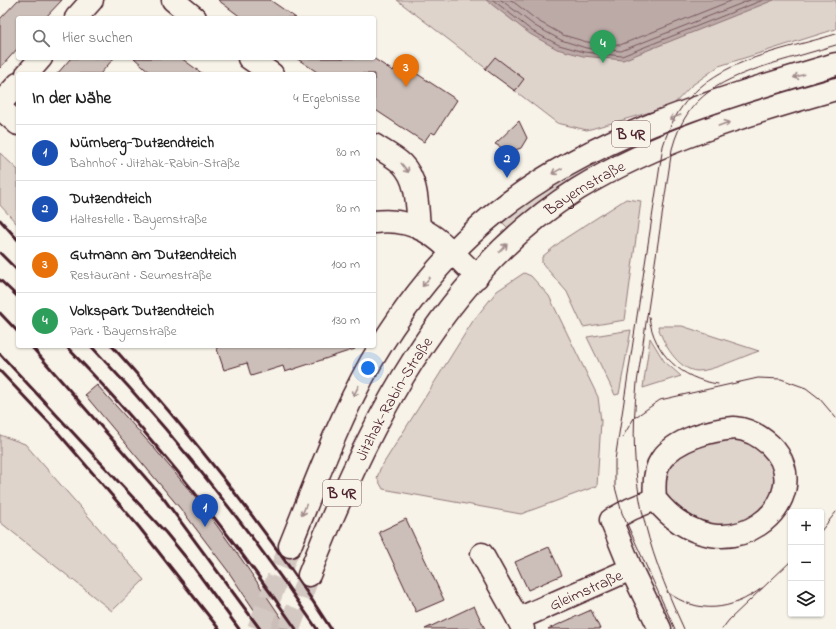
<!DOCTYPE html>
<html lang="de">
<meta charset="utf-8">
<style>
body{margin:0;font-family:"Indie Flower",sans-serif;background:#f2f2f2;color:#222}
.controls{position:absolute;right:12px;bottom:12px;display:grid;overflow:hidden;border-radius:4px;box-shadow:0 1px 3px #0004}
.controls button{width:36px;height:36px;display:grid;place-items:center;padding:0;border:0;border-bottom:1px solid #e0e0e0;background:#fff;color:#222;font:20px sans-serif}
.you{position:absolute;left:368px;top:368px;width:14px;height:14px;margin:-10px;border:3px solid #fff;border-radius:50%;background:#1a73e8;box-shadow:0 0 0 6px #1a73e833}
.badge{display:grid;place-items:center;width:26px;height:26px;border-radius:50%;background:#c8321e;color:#fff;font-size:13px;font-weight:700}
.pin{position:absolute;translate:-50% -33px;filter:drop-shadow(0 1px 2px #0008)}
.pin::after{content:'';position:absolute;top:21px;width:14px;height:12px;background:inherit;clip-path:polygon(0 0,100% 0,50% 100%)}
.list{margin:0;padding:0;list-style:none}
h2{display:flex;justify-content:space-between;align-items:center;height:52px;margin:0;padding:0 16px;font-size:17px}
h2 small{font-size:13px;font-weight:400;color:#767676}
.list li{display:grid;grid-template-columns:26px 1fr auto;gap:12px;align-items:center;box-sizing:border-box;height:56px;padding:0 16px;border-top:1px solid #e0e0e0}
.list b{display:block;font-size:15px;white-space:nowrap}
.list p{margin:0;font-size:13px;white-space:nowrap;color:#767676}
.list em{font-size:13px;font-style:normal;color:#767676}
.icon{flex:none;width:22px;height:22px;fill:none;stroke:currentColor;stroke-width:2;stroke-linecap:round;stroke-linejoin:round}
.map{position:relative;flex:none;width:836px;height:629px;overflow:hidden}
.search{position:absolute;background:#fff;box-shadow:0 1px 3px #0004;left:16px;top:16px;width:360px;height:44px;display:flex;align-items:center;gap:10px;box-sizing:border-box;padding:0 14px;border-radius:4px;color:#767676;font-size:15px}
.panel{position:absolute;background:#fff;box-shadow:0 1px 3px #0004;left:16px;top:72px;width:360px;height:276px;border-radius:4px}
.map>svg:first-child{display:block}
.green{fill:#ded4cc;stroke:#947a7c}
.water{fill:#bcaaa7;stroke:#8e7275}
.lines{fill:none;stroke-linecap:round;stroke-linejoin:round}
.shore{stroke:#78575d;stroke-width:1}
.building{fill:#ccbfb9;stroke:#4a1f2b}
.major-tunnel{stroke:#d4c9c2;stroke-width:22;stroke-dasharray:22 11;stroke-linecap:butt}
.minor-casing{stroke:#4a1f2b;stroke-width:25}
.major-casing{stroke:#4a1f2b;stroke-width:25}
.minor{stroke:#f7f3e8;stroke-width:22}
.major{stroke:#f7f3e8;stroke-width:22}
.tram{stroke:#4a1f2b;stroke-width:1}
.rail{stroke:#4a1f2b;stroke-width:3}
.oneway{stroke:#a0898a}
.labels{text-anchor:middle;stroke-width:3.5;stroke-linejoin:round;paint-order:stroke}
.shield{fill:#f7f3e8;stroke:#7e5f64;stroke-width:1}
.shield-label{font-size:15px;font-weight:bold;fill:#4a1f2b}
.street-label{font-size:16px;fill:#4a1f2b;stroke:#f7f3e8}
</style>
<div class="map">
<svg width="836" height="629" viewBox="0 0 836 629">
<rect width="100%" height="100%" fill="#f7f3e8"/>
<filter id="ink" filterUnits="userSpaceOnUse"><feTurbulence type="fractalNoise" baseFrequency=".025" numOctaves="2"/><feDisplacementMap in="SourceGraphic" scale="8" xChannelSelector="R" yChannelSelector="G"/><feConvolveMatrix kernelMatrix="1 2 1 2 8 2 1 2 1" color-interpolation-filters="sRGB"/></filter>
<g filter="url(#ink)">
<g class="green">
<path d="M397 0H836V29L719 66 691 86 672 106 587 130 557 123Z"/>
<path d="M663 132H665L663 136 509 229 501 221 548 187 617 149Z"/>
<path d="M0 153 18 170V225L0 205Z"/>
<path d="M626 199 641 201 625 320 583 327 567 292 542 263V257L564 239Z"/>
<path d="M524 273 531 276 549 296 598 397 601 421 597 486 521 514 383 489 377 478 380 469 473 321 497 291Z"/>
<path d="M658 326H682L759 351C744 356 710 372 697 371 678 370 662 342 658 326Z"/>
<path d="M631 330 619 394 615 395 587 337Z"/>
<path d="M650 338 664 361 681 376 643 388Z"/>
<path d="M0 435 25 444 144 580 112 611 0 522Z"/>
<path d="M723 436 756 442 778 475 773 503 735 529 696 525 666 499 662 484 674 456Z"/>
</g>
<path class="water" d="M486 0H774L623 60 583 56 557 49 530 34Z"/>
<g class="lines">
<g class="shore">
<path d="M493 0 532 31 559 45 584 52 622 56 763 0"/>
<path d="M501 0 535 26 561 40 586 48 621 51 750 0"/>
<path d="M511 0 538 21 563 35 587 42 620 45 733 0"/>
</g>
</g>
<g class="building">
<path d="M18 0H62L45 18H18V48L0 68V19Z"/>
<path d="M218 0H270L296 18H242Z"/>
<path d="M495 57 524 79 515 91 485 69Z"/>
<path d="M71 58H114L100 74H57Z"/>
<path d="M134 58H181L203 74H152Z"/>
<path d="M296 58H373L393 71 399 62 457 100 435 134 431 132 424 142 374 109V74H320Z"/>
<path d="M519 121 527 138 521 148 510 152 495 144Z"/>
<path d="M216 346H355V349L285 372 283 366 251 376 247 363 224 370Z"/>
<path d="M97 385 154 448 201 504 242 560 289 629H267L228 571 184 513 85 395Z"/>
<path d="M406 519 444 600 416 612 379 532Z"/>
<path d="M549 547 562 575 528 590 515 562Z"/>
<path d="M474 606 485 629H425Z"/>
<path d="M591 610 600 629H548Z"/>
</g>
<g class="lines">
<g class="major-tunnel">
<path d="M258 629 290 546"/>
<path d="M289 629 309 575"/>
</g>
<g class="minor-casing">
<g id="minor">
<path d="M173 0 195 18"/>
<path d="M76 18 92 0"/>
<path d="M249 58 272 74"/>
<path d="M27 74 41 58"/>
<path d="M0 104 18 84"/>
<path d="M0 108 18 124"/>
<path d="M374 145C383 151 395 157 402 164 418 180 417 206 419 227"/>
<path d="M374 222C424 216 444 245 477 277"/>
<path d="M734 428C747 429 760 436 770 445 824 497 725 587 655 499 654 487 654 470 661 460 675 439 711 430 734 428Z"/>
<path d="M655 499 631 509 611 520 631 569 660 629"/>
<path d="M482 554 518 619"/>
<path id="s1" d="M523 629 518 619 631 569"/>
</g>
</g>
<g class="major-casing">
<g id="major">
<path d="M290 546C315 484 338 421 371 362 404 306 444 255 494 214 591 135 718 99 836 64"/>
<path id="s2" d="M309 575C365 431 442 274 578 189 657 141 748 114 836 89"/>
</g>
</g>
<use href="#minor" class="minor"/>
<use href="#major" class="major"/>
<g class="tram">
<path d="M649 317C654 354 681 379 718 384"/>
<path d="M622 438 634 418 660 400 758 378 781 379 806 388 819 398 836 418"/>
<path d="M821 531 836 512"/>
<path d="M667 592C699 615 731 611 762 588"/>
<path d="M675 629 622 513 615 487V460L663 146C688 63 763 56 836 34"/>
<path d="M684 629C644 542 627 479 637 383L672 149C687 93 724 79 774 63 795 57 815 51 836 45"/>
<path d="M722 629 729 620 791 561"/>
</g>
<g class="rail">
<path d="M0 220 18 240"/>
<path d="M0 253 18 271"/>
<path d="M0 280 18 297"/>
<path d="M0 313 18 332"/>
<path d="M31 346 164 499 260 629"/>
<path d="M66 346C152 435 226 528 296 629"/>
<path d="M91 346C174 434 249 528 317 629"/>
<path d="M112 346C192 435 267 529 331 629"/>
<path d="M0 354 166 533 192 565 239 629"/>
<path d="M0 371 54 428 139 527 219 629"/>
</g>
</g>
<defs><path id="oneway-shaft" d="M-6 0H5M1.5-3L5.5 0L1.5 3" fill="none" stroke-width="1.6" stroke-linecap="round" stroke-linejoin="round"/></defs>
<g class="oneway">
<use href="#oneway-shaft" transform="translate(799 76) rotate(163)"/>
<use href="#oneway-shaft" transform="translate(675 117) rotate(160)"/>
<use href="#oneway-shaft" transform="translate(724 124) rotate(-20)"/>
<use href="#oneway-shaft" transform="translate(405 168) rotate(51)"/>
<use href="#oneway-shaft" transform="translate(557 171) rotate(151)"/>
<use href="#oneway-shaft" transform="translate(503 248) rotate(-46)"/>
<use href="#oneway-shaft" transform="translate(426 282) rotate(129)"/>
<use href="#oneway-shaft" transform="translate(356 391) rotate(117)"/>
<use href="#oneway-shaft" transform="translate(304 510) rotate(112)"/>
</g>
</g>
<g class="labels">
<g class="shield">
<rect x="612" y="121" width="38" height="26" rx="3"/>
<rect x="323" y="480" width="38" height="26" rx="3"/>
</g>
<g class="shield-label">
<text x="631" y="139">B 4R</text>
<text x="342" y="498">B 4R</text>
</g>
<g class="street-label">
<text dy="6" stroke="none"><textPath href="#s2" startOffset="485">Bayernstraße</textPath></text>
<text dy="6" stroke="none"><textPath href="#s2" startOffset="196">Jitzhak-Rabin-Straße</textPath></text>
<text dy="6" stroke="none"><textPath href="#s1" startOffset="85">Gleimstraße</textPath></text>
</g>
</g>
</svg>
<div class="controls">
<button>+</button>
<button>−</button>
<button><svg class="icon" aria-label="layers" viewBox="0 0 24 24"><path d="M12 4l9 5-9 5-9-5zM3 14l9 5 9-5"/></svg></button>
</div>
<div class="you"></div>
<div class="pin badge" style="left:205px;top:527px;background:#1a4fb4">1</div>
<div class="pin badge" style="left:507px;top:178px;background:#1a4fb4">2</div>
<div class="pin badge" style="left:406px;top:87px;background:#e8710a">3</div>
<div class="pin badge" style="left:603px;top:63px;background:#2e9e5b">4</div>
<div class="search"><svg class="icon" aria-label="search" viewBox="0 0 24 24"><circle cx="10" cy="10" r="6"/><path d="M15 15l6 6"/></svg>Hier suchen</div>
<section class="panel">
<h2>In der Nähe<small>4 Ergebnisse</small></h2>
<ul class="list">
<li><span class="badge" style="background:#1a4fb4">1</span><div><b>Nürnberg-Dutzendteich</b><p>Bahnhof · Jitzhak-Rabin-Straße</p></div><em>80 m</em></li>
<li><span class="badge" style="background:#1a4fb4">2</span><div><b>Dutzendteich</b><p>Haltestelle · Bayernstraße</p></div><em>80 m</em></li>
<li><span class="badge" style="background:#e8710a">3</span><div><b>Gutmann am Dutzendteich</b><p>Restaurant · Seumestraße</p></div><em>100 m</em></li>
<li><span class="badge" style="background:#2e9e5b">4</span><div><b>Volkspark Dutzendteich</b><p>Park · Bayernstraße</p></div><em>130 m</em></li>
</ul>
</section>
</div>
